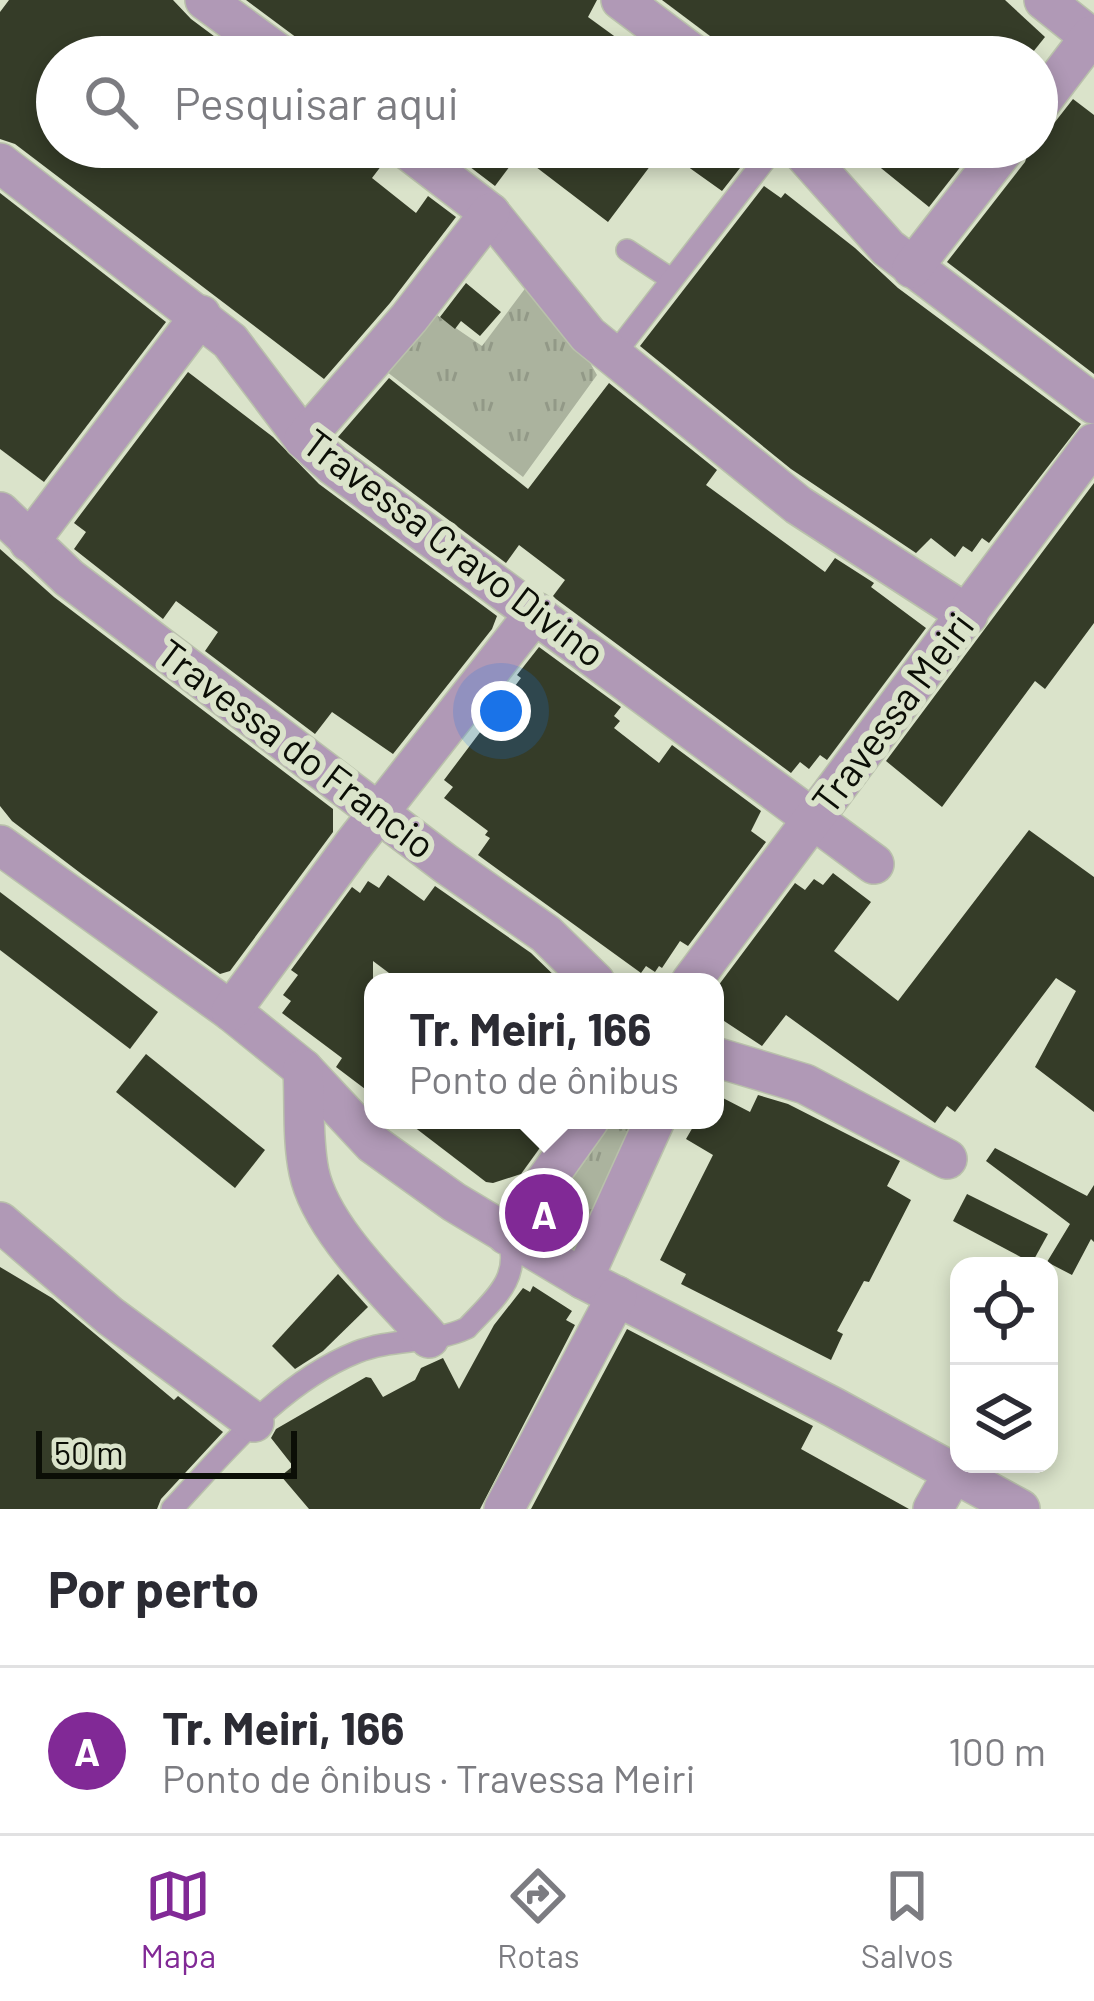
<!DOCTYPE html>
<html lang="pt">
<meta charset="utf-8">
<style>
body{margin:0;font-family:Barlow,sans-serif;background:#f7f7f7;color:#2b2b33}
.controls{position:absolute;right:36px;bottom:36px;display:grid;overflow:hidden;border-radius:24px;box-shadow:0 6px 18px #0003}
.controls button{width:108px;height:108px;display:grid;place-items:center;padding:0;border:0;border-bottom:3px solid #e1e1e2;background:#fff;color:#2b2b33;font:60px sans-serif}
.scale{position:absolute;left:36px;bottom:30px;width:261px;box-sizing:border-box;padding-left:12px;border:6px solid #0b0e06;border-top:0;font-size:33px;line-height:42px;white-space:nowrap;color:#0b0e06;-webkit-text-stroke:9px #dae3ca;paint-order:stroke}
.you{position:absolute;left:501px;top:711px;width:42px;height:42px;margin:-30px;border:9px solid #fff;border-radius:50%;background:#1a73e8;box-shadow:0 0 0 18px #1a73e833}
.badge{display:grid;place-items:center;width:78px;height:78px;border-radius:50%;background:#812996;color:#fff;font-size:39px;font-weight:700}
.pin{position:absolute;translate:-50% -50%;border:6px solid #fff;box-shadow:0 3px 12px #0006}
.popup{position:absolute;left:364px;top:973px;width:360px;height:156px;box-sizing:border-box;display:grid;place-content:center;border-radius:24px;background:#fff;filter:drop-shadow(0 3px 9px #0005);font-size:39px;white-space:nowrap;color:#7c7c81}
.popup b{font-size:45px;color:#2b2b33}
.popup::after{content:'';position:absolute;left:50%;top:100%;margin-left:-24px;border:24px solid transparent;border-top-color:#fff}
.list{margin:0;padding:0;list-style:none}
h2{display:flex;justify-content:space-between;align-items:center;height:156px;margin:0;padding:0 48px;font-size:51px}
h2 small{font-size:39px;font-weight:400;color:#7c7c81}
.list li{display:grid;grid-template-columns:78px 1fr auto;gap:36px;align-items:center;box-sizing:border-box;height:168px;padding:0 48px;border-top:3px solid #e1e1e2}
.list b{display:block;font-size:45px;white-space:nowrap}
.list p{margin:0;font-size:39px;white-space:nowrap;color:#7c7c81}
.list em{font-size:39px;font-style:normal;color:#7c7c81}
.icon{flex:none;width:66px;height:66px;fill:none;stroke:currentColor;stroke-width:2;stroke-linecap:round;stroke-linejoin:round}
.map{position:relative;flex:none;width:1094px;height:1509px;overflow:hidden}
.search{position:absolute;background:#fff;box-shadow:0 6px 18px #0003;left:36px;right:36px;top:36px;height:132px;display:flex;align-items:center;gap:30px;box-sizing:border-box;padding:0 42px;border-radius:66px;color:#7c7c81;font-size:45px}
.sheet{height:324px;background:#fff}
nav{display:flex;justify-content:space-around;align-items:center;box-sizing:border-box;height:168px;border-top:3px solid #e1e1e2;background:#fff;font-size:33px;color:#7c7c81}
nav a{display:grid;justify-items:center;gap:6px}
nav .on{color:#812996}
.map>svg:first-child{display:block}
.park{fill:url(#park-tufts)}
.building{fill:#353c28}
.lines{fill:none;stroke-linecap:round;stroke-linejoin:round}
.lane-casing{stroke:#b9c1ab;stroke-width:24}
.street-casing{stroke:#b9c1ab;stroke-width:42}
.lane{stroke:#b099b6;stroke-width:21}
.street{stroke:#b099b6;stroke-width:39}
.labels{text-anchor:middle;stroke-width:12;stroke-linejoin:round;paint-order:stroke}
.street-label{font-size:39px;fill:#0b0e06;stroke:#dae3ca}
</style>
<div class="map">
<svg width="1094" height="1509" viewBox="0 0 1094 1509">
<defs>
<pattern id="park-tufts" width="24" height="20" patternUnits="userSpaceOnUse" patternTransform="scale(3)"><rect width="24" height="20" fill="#abb39e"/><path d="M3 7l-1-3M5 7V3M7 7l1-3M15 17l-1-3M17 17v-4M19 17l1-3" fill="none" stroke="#929987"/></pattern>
</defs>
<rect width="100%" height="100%" fill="#dae3ca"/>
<g class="park">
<path d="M527 286 584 352 597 375 523 477 378 365 425 307 482 346Z"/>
<path d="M596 1120H645L578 1257 539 1236 532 1223Z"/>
</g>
<g class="building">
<path d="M9 0H173L191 19 242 57H57V147H380L385 161 372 178 416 213 428 196 456 217 390 303 324 379 15 144 0 139V12Z"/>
<path d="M246 0H597L588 17 643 57H312L297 38Z"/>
<path d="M662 0H1005L1045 37 1029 57H738Z"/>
<path d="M1073 99 1094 115V374L947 262 1025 162 1030 147H1037V131L1055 122Z"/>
<path d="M464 147H749L736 165 740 168 722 191 663 149 608 222 519 154 495 186 457 157Z"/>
<path d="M855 147H976L929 207Z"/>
<path d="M764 186 781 198 785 193 855 248 898 288 1081 424 989 543 982 538 972 552 963 546 955 557 931 538 916 553 791 469 640 346Z"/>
<path d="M0 193 166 322 44 482 0 449Z"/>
<path d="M466 283 501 312 480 336 461 321 455 329 440 317Z"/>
<path d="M188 372 273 437 319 484 497 616 492 629 393 754 332 712 315 734 205 651 218 632 176 601 163 619 74 549 86 532 74 523Z"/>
<path d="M389 378 528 489 609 383 717 470 706 485 825 572 835 558 874 583 871 587 926 628 827 760 820 755 809 769 800 762 791 773 556 599 553 596 565 580 519 545 506 563 338 437Z"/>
<path d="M1094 483V623L1045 689 1035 681 942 807 886 761Z"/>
<path d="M0 549 54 597 333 809V832L230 971 220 974 83 875 12 821 0 806Z"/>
<path d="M539 647 621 707 614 716 620 721 614 728 659 763 672 745 761 811 751 831 766 842 688 946 680 941 662 968 659 966 655 972 646 966 641 973 478 855 490 838 485 835 488 831 444 798 453 787 444 780 521 678 517 675Z"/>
<path d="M1029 830 1094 877V1112L1035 1067 1076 991 1056 978 955 1112 947 1106 935 1123 786 1015 762 1046 715 1015V990L795 883 805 890 814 879 823 885 833 873 871 902 834 951 898 1001Z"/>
<path d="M388 875 424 901 435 886 531 953 561 982H401L373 961V1095L336 1067 342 1058 282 1013 291 1001 283 995 298 975 291 970 352 887 360 893 368 881 379 888Z"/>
<path d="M0 892 158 1012 130 1049 0 950Z"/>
<path d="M146 1054 265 1150 235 1188 116 1092Z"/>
<path d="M758 1095 788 1104 900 1161 887 1186 911 1200 869 1282 864 1281 837 1331 843 1334 831 1360 681 1284 686 1274 660 1260 713 1155 686 1139 697 1120H715L721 1097 750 1112Z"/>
<path d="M405 1120H560L521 1174 493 1183 486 1182Z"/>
<path d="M995 1148 1087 1196 1094 1185V1242L1091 1239 1072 1275 1047 1262 1070 1224 986 1161Z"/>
<path d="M967 1194 1048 1234 1032 1263 953 1221Z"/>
<path d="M0 1267 52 1298 174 1400 178 1396 223 1432 161 1499 157 1509H0Z"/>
<path d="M338 1274 368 1307 323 1351 295 1369 272 1346Z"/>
<path d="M533 1286 572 1311 566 1320 575 1325 480 1509H309L281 1476 293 1466 271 1438 276 1429 366 1377 371 1378 383 1397 415 1380 421 1368 443 1358 459 1389 494 1325 523 1288 530 1292Z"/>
<path d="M627 1329 813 1426 801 1449 909 1509H531Z"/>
</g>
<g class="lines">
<g class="lane-casing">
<g id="lane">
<path d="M627 250 671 279"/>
<path d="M613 356 775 147"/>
<path d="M172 1509C227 1450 280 1383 357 1352 392 1338 433 1344 467 1328 494 1299 522 1278 508 1237"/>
</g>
</g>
<g class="street-casing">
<g id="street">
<path d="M205 0 283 57"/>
<path d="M621 0 697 57"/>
<path d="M1044 0 1094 40"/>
<path d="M1037 107 1091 36"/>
<path d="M404 147 490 213 588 335 798 505 968 615"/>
<path d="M798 147 888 248 1094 404"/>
<path d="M0 163 230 341 304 439 333 465 874 864"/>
<path d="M912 268 1006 147"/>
<path d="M304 439 409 318 490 213"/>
<path d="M0 512 69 578 446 864 546 934 595 982"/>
<path d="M29 542 201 315"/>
<path d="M0 845 231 1011 303 1069 373 1144 454 1202 583 1279 833 1407 1020 1509"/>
<path d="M691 982 1094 443"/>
<path d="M231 1011 354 844 536 612"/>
<path d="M715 1057 805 1084 947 1159"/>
<path d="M303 1069C305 1101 302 1139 309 1172 321 1230 390 1293 429 1338"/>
<path d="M0 1222 110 1316 254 1422"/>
<path d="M507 1235 589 1120"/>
<path d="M583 1279 655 1120"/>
<path d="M504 1509 617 1296"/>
<path d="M933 1509 954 1472"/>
</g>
</g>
<use href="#lane" class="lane"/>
<use href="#street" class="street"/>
</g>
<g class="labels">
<g class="street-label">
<text transform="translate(454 548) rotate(37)" y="14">Travessa Cravo Divino</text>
<text transform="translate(893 713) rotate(-53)" y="14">Travessa Meiri</text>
<text transform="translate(296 749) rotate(37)" y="14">Travessa do Francio</text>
</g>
</g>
</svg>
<div class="controls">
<button><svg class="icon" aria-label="locate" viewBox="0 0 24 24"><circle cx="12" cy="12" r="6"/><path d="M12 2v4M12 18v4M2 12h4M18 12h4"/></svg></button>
<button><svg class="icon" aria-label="layers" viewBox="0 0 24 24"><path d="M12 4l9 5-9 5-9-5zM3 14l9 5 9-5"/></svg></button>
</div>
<div class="scale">50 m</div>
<div class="you"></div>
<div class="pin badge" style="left:544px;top:1213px">A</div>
<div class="popup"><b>Tr. Meiri, 166</b>Ponto de ônibus</div>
<div class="search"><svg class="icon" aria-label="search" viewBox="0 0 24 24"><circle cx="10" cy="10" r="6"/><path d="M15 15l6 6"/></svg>Pesquisar aqui</div>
</div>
<section class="sheet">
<h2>Por perto<small></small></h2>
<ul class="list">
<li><span class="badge">A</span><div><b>Tr. Meiri, 166</b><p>Ponto de ônibus · Travessa Meiri</p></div><em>100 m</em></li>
</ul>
</section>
<nav>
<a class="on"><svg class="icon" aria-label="map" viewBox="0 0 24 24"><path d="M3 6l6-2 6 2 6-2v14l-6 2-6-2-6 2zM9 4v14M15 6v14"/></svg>Mapa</a>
<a><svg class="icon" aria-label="directions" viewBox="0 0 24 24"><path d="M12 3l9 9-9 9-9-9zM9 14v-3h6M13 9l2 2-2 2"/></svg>Rotas</a>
<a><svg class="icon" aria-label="saved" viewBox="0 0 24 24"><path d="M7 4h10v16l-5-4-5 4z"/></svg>Salvos</a>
</nav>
